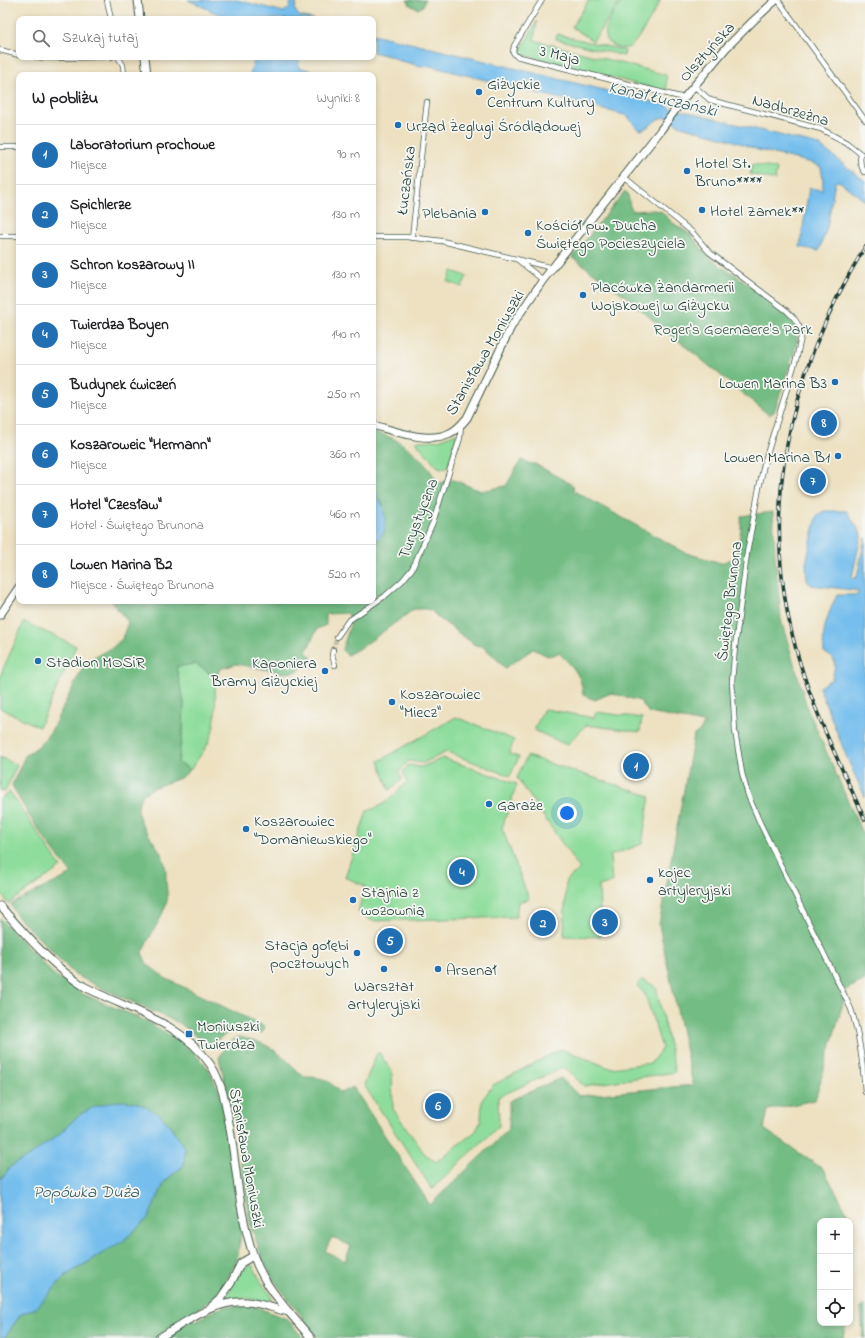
<!DOCTYPE html>
<html lang="pl">
<meta charset="utf-8">
<style>
body{margin:0;font-family:"Indie Flower",sans-serif;background:#f6f6f6;color:#202124}
.controls{position:absolute;right:12px;bottom:12px;display:grid;overflow:hidden;border-radius:8px;box-shadow:0 2px 6px #0003}
.controls button{width:36px;height:36px;display:grid;place-items:center;padding:0;border:0;border-bottom:1px solid #e0e0e0;background:#fff;color:#202124;font:20px sans-serif}
.you{position:absolute;left:567px;top:813px;width:14px;height:14px;margin:-10px;border:3px solid #fff;border-radius:50%;background:#1a73e8;box-shadow:0 0 0 6px #1a73e833}
.badge{display:grid;place-items:center;width:26px;height:26px;border-radius:50%;background:#1f6fb2;color:#fff;font-size:13px;font-weight:700}
.pin{position:absolute;translate:-50% -50%;border:2px solid #fff;box-shadow:0 1px 4px #0006}
.list{margin:0;padding:0;list-style:none}
h2{display:flex;justify-content:space-between;align-items:center;height:52px;margin:0;padding:0 16px;font-size:17px}
h2 small{font-size:13px;font-weight:400;color:#757577}
.list li{display:grid;grid-template-columns:26px 1fr auto;gap:12px;align-items:center;box-sizing:border-box;height:60px;padding:0 16px;border-top:1px solid #e0e0e0}
.list b{display:block;font-size:15px;white-space:nowrap}
.list p{margin:0;font-size:13px;white-space:nowrap;color:#757577}
.list em{font-size:13px;font-style:normal;color:#757577}
.icon{flex:none;width:22px;height:22px;fill:none;stroke:currentColor;stroke-width:2;stroke-linecap:round;stroke-linejoin:round}
.map{position:relative;flex:none;width:865px;height:1338px;overflow:hidden}
.search{position:absolute;background:#fff;box-shadow:0 2px 6px #0003;left:16px;top:16px;width:360px;height:44px;display:flex;align-items:center;gap:10px;box-sizing:border-box;padding:0 14px;border-radius:8px;color:#757577;font-size:15px}
.panel{position:absolute;background:#fff;box-shadow:0 2px 6px #0003;left:16px;top:72px;width:360px;height:532px;border-radius:8px}
.map>svg:first-child{display:block}
.green{fill:#8fdd9c;stroke:#578d68}
.forest{fill:#73bc84;stroke:#497c5c;fill-rule:evenodd}
.water{fill:#74beed;stroke:#4a7e90}
.lines{fill:none;stroke-linecap:round;stroke-linejoin:round}
.street-tunnel{stroke:#c4c0a5;stroke-width:4.5;stroke-dasharray:4.5 2;stroke-linecap:butt}
.street-casing{stroke:#3e5649;stroke-width:6}
.secondary-casing{stroke:#3e5649;stroke-width:9}
.primary-casing{stroke:#3e5649;stroke-width:9}
.street{stroke:#fff;stroke-width:4.5}
.secondary{stroke:#fff;stroke-width:7}
.primary{stroke:#fff;stroke-width:7}
.rail-casing{stroke:#1f3d34;stroke-width:3.5}
.rail{stroke:#f6f6f2;stroke-width:2;stroke-dasharray:6;stroke-linecap:butt}
.poi-dot{fill:#1f6fb2;stroke:#f6f6f2;stroke-width:1.5}
.labels{text-anchor:middle;stroke-width:3.5;stroke-linejoin:round;paint-order:stroke}
.street-label{font-size:16px;fill:#1f3d34;stroke:#f6f6f2}
.poi-label{font-size:16px;fill:#1f3d34;stroke:#f6f6f2;text-anchor:start}
.park-label{font-size:16px;fill:#355d49;stroke:#f6f6f2}
.water-label{font-size:17px;font-style:italic;fill:#345d62;stroke:#f6f6f2}
</style>
<div class="map">
<svg width="865" height="1338" viewBox="0 0 865 1338">
<rect width="100%" height="100%" fill="#f6f6f2"/>
<filter id="ink" filterUnits="userSpaceOnUse"><feTurbulence type="fractalNoise" baseFrequency=".025" numOctaves="2"/><feDisplacementMap in="SourceGraphic" scale="8" xChannelSelector="R" yChannelSelector="G"/><feConvolveMatrix kernelMatrix="1 2 1 2 8 2 1 2 1" color-interpolation-filters="sRGB"/></filter>
<filter id="wash" filterUnits="userSpaceOnUse"><feTurbulence type="fractalNoise" baseFrequency=".012" numOctaves="4" result="noise"/><feDisplacementMap in="SourceGraphic" scale="16" xChannelSelector="R" yChannelSelector="G"/><feGaussianBlur stdDeviation="0.9" result="paint"/><feColorMatrix in="noise" values="0 0 0 0 0 0 0 0 0 0 0 0 0 0 0 0 0 1.4 0 .05"/><feComposite in="paint" operator="in"/></filter>
<g filter="url(#wash)">
<rect width="100%" height="100%" fill="#ede1c1"/>
<g class="green">
<path d="M589 0H621L593 41 572 27Z"/>
<path d="M623 0H660V1C655 11 638 41 631 46 627 49 621 49 616 47 592 37 615 12 623 0Z"/>
<path d="M537 21 534 40 666 75 667 92 521 54 520 52Z"/>
<path d="M557 34 625 51 624 56 556 39Z"/>
<path d="M753 164 777 169 775 180 750 174Z"/>
<path d="M452 271 467 276 462 287 448 282Z"/>
<path d="M456 433 457 434 449 463 447 467 442 468 438 467 415 441 439 440Z"/>
<path d="M24 622 76 646 39 727 0 708V676Z"/>
<path d="M195 664 207 671 215 680C215 696 217 714 213 730 210 745 198 758 190 770L185 766 177 763 183 730 184 703 175 667Z"/>
<path d="M545 709 594 718 596 712 642 718 640 732 586 725 567 745 536 731 535 728 543 710Z"/>
<path d="M456 717 514 740 509 754 519 757 510 776 447 752 423 763 408 761 399 772 402 780 389 790 379 761Z"/>
<path d="M527 756 650 796 642 844 610 856 612 882 599 886 601 937 564 936 566 880 580 869 517 778Z"/>
<path d="M0 757 17 765 5 792 0 790Z"/>
<path d="M443 758 517 784 502 828 529 899 518 902 516 917 372 921 358 912 365 886 345 877 367 811C386 806 393 795 407 782L403 772 408 765 421 767Z"/>
<path d="M10 792 61 867 8 904 0 891V799Z"/>
<path d="M642 979 656 987 675 1072 584 1086 564 1067 498 1097 499 1126 432 1189 364 1085 377 1053H380L383 1059 392 1071 393 1109 424 1153 436 1162 476 1131 481 1120 482 1100 493 1085 561 1049 610 1068 651 1063 662 1048 645 994 637 986Z"/>
<path d="M250 1265 253 1266 263 1285 271 1295 272 1300 268 1302 245 1298 228 1299 226 1296 241 1271Z"/>
</g>
<g class="forest">
<path d="M407 0H425L423 6 418 9 410 5Z"/>
<path d="M625 191C631 196 627 205 633 211L653 210 661 211 673 223 691 235 705 253 720 266 737 276 763 295 787 314 797 329V343L774 412 769 415 630 301 631 300 572 257Z"/>
<path d="M373 432C380 434 388 436 394 439 413 449 428 465 438 483L454 480 481 491 506 486 521 460 531 464H535L569 483 573 486 574 491 686 553 721 563 737 557 741 529V516L773 512 775 554 781 620 808 710 865 840V980L847 989 815 1100 768 1110 764 1129 824 1170 850 1218V1221H820V1323H846L843 1338H318L273 1279 262 1257 251 1227 232 1109 219 1058 226 1045 238 1037C271 1042 281 1055 304 1077 324 1077 327 1079 341 1093L353 1087 430 1205 509 1129V1101L561 1078 579 1096 693 1085 659 925 694 735 701 730 704 723 649 713 640 701 611 693 595 700 583 695C582 675 573 667 559 653L548 656 533 649 505 668 494 656 482 646 475 645 436 616 432 611 426 609H414L362 647 347 655 342 650 351 622 348 613 326 614V625L317 629 306 652 312 658 298 671 285 673 236 664 220 669 215 680 207 671 195 664 176 667 184 703 183 730 178 763 185 766 190 770C186 773 184 776 180 778 170 783 148 787 142 796 127 818 156 839 163 858 166 865 166 873 166 880 166 886 168 894 167 901 162 919 149 936 142 953L147 964 165 978 265 1027 262 1033 243 1028 233 1029 208 1046 181 1024 95 985 74 974 16 915 11 904 72 874C49 846 28 817 12 785L25 756 40 745 51 731 86 661 112 648 122 639 128 622 111 601H373V545L377 542 383 505C379 499 378 494 373 489ZM332 1237 351 1246 345 1261 325 1251Z"/>
<path d="M0 918 52 973 69 985 83 994 144 1020 177 1039 193 1052 204 1063 212 1076 219 1091 223 1111 242 1227 237 1260 221 1291 211 1300 190 1314 195 1321 215 1310 227 1306 256 1307 287 1319 303 1338H4L21 1314 36 1308 65 1276 124 1240 148 1218 165 1181 184 1165 185 1149 171 1127 79 1115 58 1135 31 1155 10 1167 3 1177 0 1178Z"/>
<path d="M865 1305V1338H863L861 1307Z"/>
</g>
<g class="water">
<path d="M188 0H237L284 12 289 8 292 0H297L295 10 299 16 313 19H237L216 13Z"/>
<path d="M373 34 666 105C672 109 677 111 684 111L819 145 865 181V201L839 181 835 182 827 227 819 251 800 247 809 188 822 190 823 180 821 167 812 163 758 150 731 140 681 126 666 117C655 117 650 129 640 130 633 127 632 118 625 115L430 66 424 67 397 60 393 57 373 52Z"/>
<path d="M255 57H300L298 67 311 71 309 75H250Z"/>
<path d="M373 489 377 493 378 499 383 505 385 519 384 532 373 545Z"/>
<path d="M825 511H847L860 532 861 536 852 577 854 578 857 577 865 538V797L847 758 819 687 832 679 835 666 834 659 824 652C821 630 828 614 837 595H857L859 592 853 590 811 585 807 580 806 563 817 516 822 512Z"/>
<path d="M125 1101 138 1103 159 1114 171 1127 185 1149 184 1165 165 1181 148 1218 123 1241 65 1276 36 1308 21 1314 4 1338H0V1178L3 1177 10 1167 31 1155 58 1135 79 1115 94 1107 111 1102Z"/>
</g>
</g>
<g filter="url(#ink)">
<g class="lines">
<path class="street-tunnel" d="M333 650 337 637"/>
<g class="street-casing">
<g id="street">
<path d="M107 0 111 19"/>
<path d="M542 0 514 46 513 52 516 56 684 98"/>
<path d="M778 0 865 120"/>
<path d="M0 50 19 55"/>
<path d="M36 57 47 58 111 57"/>
<path d="M118 57 123 65 124 75"/>
<path d="M694 86 710 100 821 129 847 143 861 154"/>
<path d="M0 147H19"/>
<path d="M861 154C859 161 860 166 865 172"/>
<path d="M624 177 692 232 709 252 787 311 794 318 799 326 801 337 797 356 764 464 759 488 747 553 735 647 732 681 735 731 742 773 748 795 760 823 851 1009C860 1036 863 1064 865 1092"/>
<path d="M0 236H19"/>
<path d="M373 237H407L442 241 553 268"/>
<path d="M412 238 427 102"/>
<path d="M518 260 543 280"/>
<path d="M337 637 348 621 385 596 402 581 412 569 423 545 433 522 460 438 461 424"/>
<path d="M333 650 332 655 335 665"/>
</g>
</g>
<g class="secondary-casing">
<g id="secondary">
<path d="M373 425C395 431 428 444 450 433 457 430 462 424 467 418L512 325 543 280 660 131 684 98 726 48 753 21 776 0"/>
<path d="M212 1306 220 1299 231 1283 241 1263 253 1256"/>
<path d="M159 1338C184 1323 216 1299 247 1302 261 1303 275 1309 289 1312"/>
</g>
</g>
<g class="primary-casing">
<g id="primary">
<path d="M138 0 140 19"/>
<path d="M145 57 147 75"/>
<path d="M0 615 19 587"/>
<path d="M0 906C26 935 52 966 85 987 93 991 102 995 110 999 146 1015 186 1029 210 1064 224 1085 227 1111 231 1135 237 1175 240 1218 254 1257 265 1288 290 1313 311 1338"/>
</g>
</g>
<use href="#street" class="street"/>
<use href="#secondary" class="secondary"/>
<use href="#primary" class="primary"/>
<g class="rail-casing">
<path id="rail" d="M865 247C787 375 755 517 800 663 816 717 842 768 865 820"/>
</g>
<use href="#rail" class="rail"/>
</g>
</g>
<g class="poi-dot">
<circle cx="479" cy="92" r="4"/>
<circle cx="398" cy="125" r="4"/>
<circle cx="687" cy="171" r="4"/>
<circle cx="702" cy="210" r="4"/>
<circle cx="485" cy="212" r="4"/>
<circle cx="528" cy="233" r="4"/>
<circle cx="583" cy="295" r="4"/>
<circle cx="835" cy="382" r="4"/>
<circle cx="838" cy="456" r="4"/>
<circle cx="38" cy="661" r="4"/>
<circle cx="325" cy="671" r="4"/>
<circle cx="392" cy="702" r="4"/>
<circle cx="489" cy="804" r="4"/>
<circle cx="246" cy="829" r="4"/>
<circle cx="650" cy="880" r="4"/>
<circle cx="353" cy="900" r="4"/>
<circle cx="357" cy="953" r="4"/>
<circle cx="384" cy="969" r="4"/>
<circle cx="438" cy="969" r="4"/>
<rect x="185" y="1030" width="8" height="8" rx="2"/>
</g>
<g class="labels">
<g class="street-label">
<text transform="translate(706 51) rotate(-48)" y="6">Olsztyńska</text>
<text transform="translate(560 54) rotate(14)" y="6">3 Maja</text>
<text transform="translate(791 109) rotate(16)" y="6">Nadbrzeżna</text>
<text transform="translate(405 180) rotate(-83)" y="6">Łuczańska</text>
<text transform="translate(484 352) rotate(-60)" y="6">Stanisława Moniuszki</text>
<text transform="translate(417 518) rotate(-69)" y="6">Turystyczna</text>
<text transform="translate(728 601) rotate(-83)" y="6">Świętego Brunona</text>
<text transform="translate(248 1158) rotate(80)" y="6">Stanisława Moniuszki</text>
</g>
<g class="poi-label">
<text x="487" y="89">Giżyckie<tspan x="487" dy="18">Centrum Kultury</tspan></text>
<text x="406" y="131">Urząd Żeglugi Śródlądowej</text>
<text x="695" y="168">Hotel St.<tspan x="695" dy="18">Bruno****</tspan></text>
<text x="710" y="216">Hotel Zamek**</text>
<text x="477" y="218" text-anchor="end">Plebania</text>
<text x="536" y="230">Kościół pw. Ducha<tspan x="536" dy="18">Świętego Pocieszyciela</tspan></text>
<text x="591" y="292">Placówka Żandarmerii<tspan x="591" dy="18">Wojskowej w Giżycku</tspan></text>
<text x="827" y="388" text-anchor="end">Lowen Marina B3</text>
<text x="830" y="462" text-anchor="end">Lowen Marina B1</text>
<text x="46" y="667">Stadion MOSiR</text>
<text x="317" y="668" text-anchor="end">Kaponiera<tspan x="317" dy="18">Bramy Giżyckiej</tspan></text>
<text x="400" y="699">Koszarowiec<tspan x="400" dy="18">"Miecz"</tspan></text>
<text x="497" y="810">Garaże</text>
<text x="254" y="826">Koszarowiec<tspan x="254" dy="18">"Domaniewskiego"</tspan></text>
<text x="658" y="877">kojec<tspan x="658" dy="18">artyleryjski</tspan></text>
<text x="361" y="897">Stajnia z<tspan x="361" dy="18">wozownią</tspan></text>
<text x="349" y="950" text-anchor="end">Stacja gołębi<tspan x="349" dy="18">pocztowych</tspan></text>
<text x="446" y="975">Arsenał</text>
<text x="384" y="991" text-anchor="middle">Warsztat<tspan x="384" dy="18">artyleryjski</tspan></text>
<text x="197" y="1031">Moniuszki<tspan x="197" dy="18">Twierdza</tspan></text>
</g>
<g class="park-label">
<text x="733" y="334">Roger's Goemaere's Park</text>
</g>
<g class="water-label">
<text transform="translate(663 98) rotate(13)" y="6">Kanał Łuczański</text>
<text x="86" y="1197">Popówka Duża</text>
</g>
</g>
</svg>
<div class="controls">
<button>+</button>
<button>−</button>
<button><svg class="icon" aria-label="locate" viewBox="0 0 24 24"><circle cx="12" cy="12" r="6"/><path d="M12 2v4M12 18v4M2 12h4M18 12h4"/></svg></button>
</div>
<div class="you"></div>
<div class="pin badge" style="left:636px;top:766px">1</div>
<div class="pin badge" style="left:543px;top:923px">2</div>
<div class="pin badge" style="left:605px;top:922px">3</div>
<div class="pin badge" style="left:462px;top:872px">4</div>
<div class="pin badge" style="left:390px;top:941px">5</div>
<div class="pin badge" style="left:438px;top:1106px">6</div>
<div class="pin badge" style="left:813px;top:481px">7</div>
<div class="pin badge" style="left:824px;top:423px">8</div>
<div class="search"><svg class="icon" aria-label="search" viewBox="0 0 24 24"><circle cx="10" cy="10" r="6"/><path d="M15 15l6 6"/></svg>Szukaj tutaj</div>
<section class="panel">
<h2>W pobliżu<small>Wyniki: 8</small></h2>
<ul class="list">
<li><span class="badge">1</span><div><b>Laboratorium prochowe</b><p>Miejsce</p></div><em>90 m</em></li>
<li><span class="badge">2</span><div><b>Spichlerze</b><p>Miejsce</p></div><em>130 m</em></li>
<li><span class="badge">3</span><div><b>Schron koszarowy II</b><p>Miejsce</p></div><em>130 m</em></li>
<li><span class="badge">4</span><div><b>Twierdza Boyen</b><p>Miejsce</p></div><em>140 m</em></li>
<li><span class="badge">5</span><div><b>Budynek ćwiczeń</b><p>Miejsce</p></div><em>250 m</em></li>
<li><span class="badge">6</span><div><b>Koszaroweic &quot;Hermann&quot;</b><p>Miejsce</p></div><em>360 m</em></li>
<li><span class="badge">7</span><div><b>Hotel &quot;Czesław&quot;</b><p>Hotel · Świętego Brunona</p></div><em>460 m</em></li>
<li><span class="badge">8</span><div><b>Lowen Marina B2</b><p>Miejsce · Świętego Brunona</p></div><em>520 m</em></li>
</ul>
</section>
</div>
